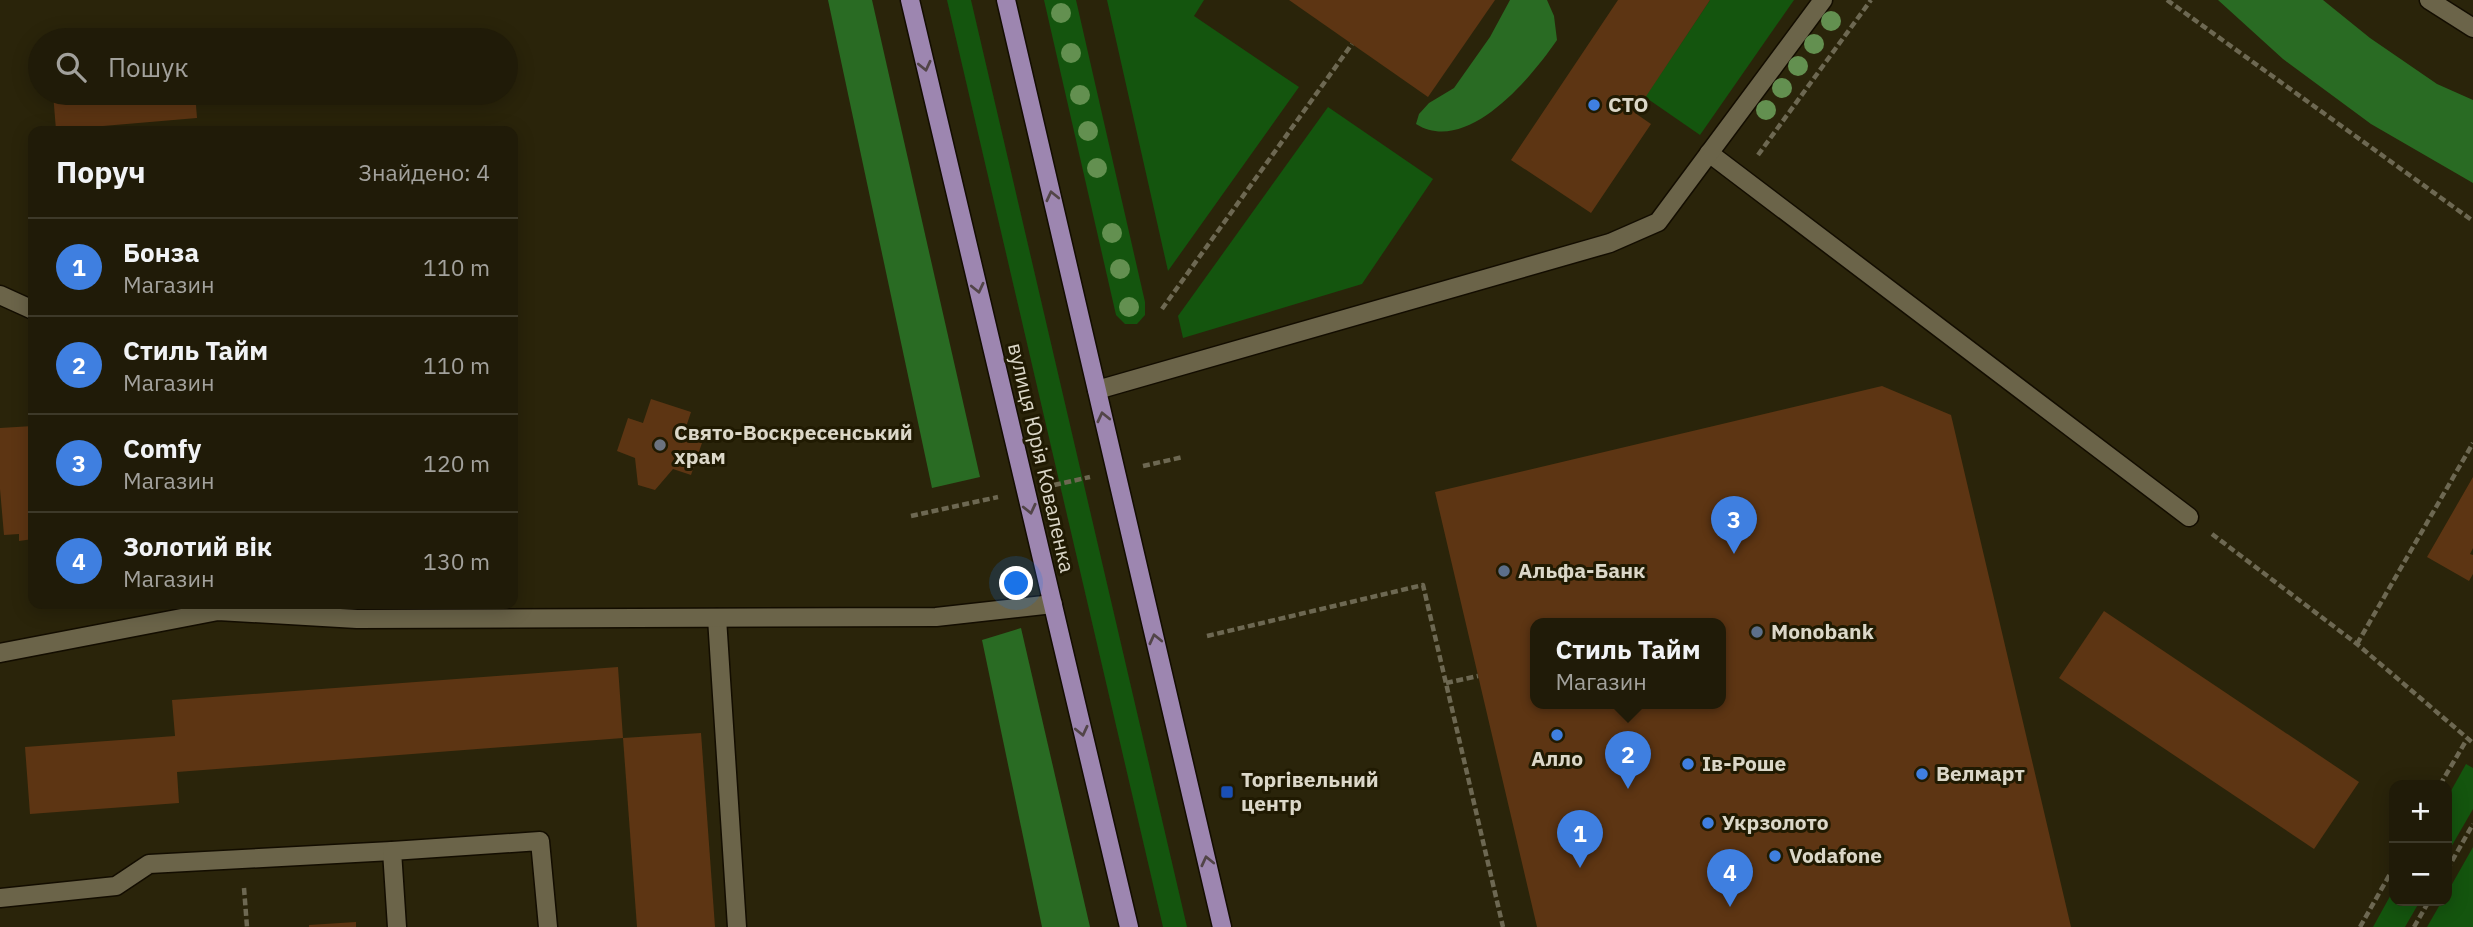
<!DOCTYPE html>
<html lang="uk">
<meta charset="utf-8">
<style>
body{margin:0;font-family:"IBM Plex Sans",sans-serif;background:#282412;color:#f1f3f6}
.controls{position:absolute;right:21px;bottom:21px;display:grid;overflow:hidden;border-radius:14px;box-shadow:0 4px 18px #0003}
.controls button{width:63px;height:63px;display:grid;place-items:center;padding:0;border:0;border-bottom:2px solid #3d3929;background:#201b08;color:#f1f3f6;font:35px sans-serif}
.you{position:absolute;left:1017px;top:584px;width:24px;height:24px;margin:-18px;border:5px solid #fff;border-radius:50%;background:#1a73e8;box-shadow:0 0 0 10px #1a73e833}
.badge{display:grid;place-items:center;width:46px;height:46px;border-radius:50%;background:#d93025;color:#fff;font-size:23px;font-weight:700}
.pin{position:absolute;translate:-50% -58px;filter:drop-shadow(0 2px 4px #0008)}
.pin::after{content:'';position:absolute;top:37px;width:24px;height:21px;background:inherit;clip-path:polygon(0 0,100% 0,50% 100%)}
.popup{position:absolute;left:1530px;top:618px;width:196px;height:91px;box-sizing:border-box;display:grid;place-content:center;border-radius:14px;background:#201b08;filter:drop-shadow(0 2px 5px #0005);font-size:23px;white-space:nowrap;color:#a2a19c}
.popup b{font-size:26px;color:#f1f3f6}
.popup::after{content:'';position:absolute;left:50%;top:100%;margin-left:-14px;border:14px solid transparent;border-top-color:#201b08}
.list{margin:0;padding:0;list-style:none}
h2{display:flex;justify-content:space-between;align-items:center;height:91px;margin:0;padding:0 28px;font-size:30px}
h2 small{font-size:23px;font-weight:400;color:#a2a19c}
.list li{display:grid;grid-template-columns:46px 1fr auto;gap:21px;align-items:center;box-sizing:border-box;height:98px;padding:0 28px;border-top:2px solid #3d3929}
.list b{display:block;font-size:26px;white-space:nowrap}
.list p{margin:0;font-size:23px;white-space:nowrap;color:#a2a19c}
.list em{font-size:23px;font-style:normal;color:#a2a19c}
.icon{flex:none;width:38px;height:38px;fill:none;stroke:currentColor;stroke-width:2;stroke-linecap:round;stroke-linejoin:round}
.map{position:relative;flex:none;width:2473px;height:927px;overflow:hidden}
.search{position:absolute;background:#201b08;box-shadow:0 4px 18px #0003;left:28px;top:28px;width:490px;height:77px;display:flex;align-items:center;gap:18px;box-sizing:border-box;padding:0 24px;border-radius:38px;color:#a2a19c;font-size:26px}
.panel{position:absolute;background:#201b08;box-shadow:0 4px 18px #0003;left:28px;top:126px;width:490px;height:483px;border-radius:14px}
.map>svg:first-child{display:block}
.green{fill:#14550e}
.forest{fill:#296b23}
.building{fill:#5d3513;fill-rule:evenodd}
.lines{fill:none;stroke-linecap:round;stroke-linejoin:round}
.minor-casing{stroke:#130d00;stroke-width:21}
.major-casing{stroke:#130d00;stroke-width:21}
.path{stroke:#6d6852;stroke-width:4.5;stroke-dasharray:7 3.5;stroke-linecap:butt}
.minor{stroke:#6b6449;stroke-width:18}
.major{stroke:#9d86b0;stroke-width:18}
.tree{fill:#639050}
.oneway{stroke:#524548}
.shop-dot{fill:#3f7fe0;stroke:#201a02;stroke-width:2.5}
.worship-dot{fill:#6b7280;stroke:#201a02;stroke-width:2.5}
.service-dot{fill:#5c6f8a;stroke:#201a02;stroke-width:2.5}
.transit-dot{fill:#1a4fb4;stroke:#201a02;stroke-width:2.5}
.labels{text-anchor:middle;stroke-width:6;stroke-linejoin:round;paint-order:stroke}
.poi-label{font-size:21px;font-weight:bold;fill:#dbd7c8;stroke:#201a02;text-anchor:start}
.street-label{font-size:21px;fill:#dbd7c8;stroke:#201a02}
</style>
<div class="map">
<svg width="2473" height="927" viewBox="0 0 2473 927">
<rect width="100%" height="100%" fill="#2a240a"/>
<g class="green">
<path d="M947 0H971L1187 927H1163Z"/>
<path d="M1044 0H1076L1145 302V315L1137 324H1125L1116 315Z"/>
<path d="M1107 0H1204L1194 16 1299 87 1168 271Z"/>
<path d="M1710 0H1794L1700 135 1645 97Z"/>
<path d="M1328 107 1433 179 1362 284 1183 338 1178 316Z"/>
<path d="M2466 764 2473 768V809L2447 854V798Z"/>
<path d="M2473 847V927H2427L2442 901H2447V893Z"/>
<path d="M2394 889V901H2420L2405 927H2373Z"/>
</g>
<g class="forest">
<path d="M828 0H872L980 477 932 488Z"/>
<path d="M1510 0H1547L1554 16 1557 40C1531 78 1467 156 1416 124L1419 114 1429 103 1454 88 1490 37Z"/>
<path d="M2218 0H2323L2370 38 2437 84 2473 100V183L2371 124 2283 59Z"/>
<path d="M1021 628 1090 927H1042L982 640Z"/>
</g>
<g class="building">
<path d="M1289 0H1495L1428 97Z"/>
<path d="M1618 0H1710L1635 113 1651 124 1591 213 1511 160Z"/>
<path d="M53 93H195L197 118 56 130Z"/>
<path d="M1882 386 1951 415 2071 927H1537L1435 492ZM1535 623H1721V703H1535Z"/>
<path d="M651 399 691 412 684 433 703 440 691 475 673 469 655 490 638 485 635 458 617 451 628 418 643 423Z"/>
<path d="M33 426V539L19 541V534L4 535 0 489V428Z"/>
<path d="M2473 477V548L2470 554 2473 555V574L2469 581 2427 557Z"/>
<path d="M2104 611 2359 782 2314 849 2059 678Z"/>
<path d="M618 667 623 738 177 772 179 803 30 814 25 747 175 736 172 700Z"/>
<path d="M701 733 715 927H637L623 738Z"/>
<path d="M356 922V927H309V925Z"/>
</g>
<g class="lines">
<g class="minor-casing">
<g id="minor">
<path d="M2429 0 2473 28"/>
<path d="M1709 153 2189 517"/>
<path d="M0 295 33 310"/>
<path d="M1097 390 1610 243 1658 222 1823 0"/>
<path d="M717 618 737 927"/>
<path d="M0 653 218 611 357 619 936 617 1053 604"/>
<path d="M0 898 116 886 149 864 392 851"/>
<path d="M397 927 392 851 540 841 548 927"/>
</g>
</g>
<g class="major-casing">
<g id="major">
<path d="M910 0 1129 927"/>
<path d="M1006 0 1222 927"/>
</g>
</g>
<g class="path">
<path d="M2167 0 2473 221"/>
<path d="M1758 155 1871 0"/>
<path d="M1162 309 1352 44"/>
<path d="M1143 466 1183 457"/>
<path d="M1054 485 1090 477"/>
<path d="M911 516 998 497"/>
<path d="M2212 534 2357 644 2473 743"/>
<path d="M1207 636 1423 585 1503 927"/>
<path d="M2357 644 2473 443"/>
<path d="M1446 683 1478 676"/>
<path d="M2440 785 2467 739"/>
<path d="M2447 870 2473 824"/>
<path d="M244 888 247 927"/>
<path d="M2360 927 2394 867"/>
<path d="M2414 927 2429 901"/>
</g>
<use href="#minor" class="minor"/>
<use href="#major" class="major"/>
</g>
<g class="tree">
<circle cx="1061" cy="13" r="10"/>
<circle cx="1831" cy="21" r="10"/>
<circle cx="1814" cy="44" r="10"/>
<circle cx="1071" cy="53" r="10"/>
<circle cx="1798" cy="66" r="10"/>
<circle cx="1782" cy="88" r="10"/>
<circle cx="1080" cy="95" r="10"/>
<circle cx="1766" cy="110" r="10"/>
<circle cx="1088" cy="131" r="10"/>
<circle cx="1097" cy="168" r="10"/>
<circle cx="1112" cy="233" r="10"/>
<circle cx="1120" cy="269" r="10"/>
<circle cx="1129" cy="307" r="10"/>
</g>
<defs><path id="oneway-chevron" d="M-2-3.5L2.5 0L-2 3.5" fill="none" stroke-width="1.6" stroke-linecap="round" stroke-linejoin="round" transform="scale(1.75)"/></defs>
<g class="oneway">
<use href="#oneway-chevron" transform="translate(925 66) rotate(77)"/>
<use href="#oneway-chevron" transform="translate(1052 196) rotate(-103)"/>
<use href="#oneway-chevron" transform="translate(978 288) rotate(77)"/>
<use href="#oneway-chevron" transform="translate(1103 417) rotate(-103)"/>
<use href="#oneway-chevron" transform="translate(1030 509) rotate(77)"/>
<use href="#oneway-chevron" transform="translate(1155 639) rotate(-103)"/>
<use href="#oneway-chevron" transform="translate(1082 731) rotate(77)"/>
<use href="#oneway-chevron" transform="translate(1207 861) rotate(-103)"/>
</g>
<g class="shop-dot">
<circle cx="1594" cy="105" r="7"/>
<circle cx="1557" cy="735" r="7"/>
<circle cx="1688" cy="764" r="7"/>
<circle cx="1922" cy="774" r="7"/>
<circle cx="1708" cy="823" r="7"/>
<circle cx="1775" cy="856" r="7"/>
</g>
<circle class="worship-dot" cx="660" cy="445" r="7"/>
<g class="service-dot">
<circle cx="1504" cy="571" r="7"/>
<circle cx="1757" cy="632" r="7"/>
</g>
<rect class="transit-dot" x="1220" y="785" width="14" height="14" rx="3.5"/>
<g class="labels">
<g class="poi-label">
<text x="1608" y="112">СТО</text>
<text x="674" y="440">Свято-Воскресенський<tspan x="674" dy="24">храм</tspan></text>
<text x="1518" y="578">Альфа-Банк</text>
<text x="1771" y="639">Monobank</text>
<text x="1557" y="766" text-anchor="middle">Алло</text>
<text x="1702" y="771">Ів-Роше</text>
<text x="1936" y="781">Велмарт</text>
<text x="1241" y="787">Торгівельний<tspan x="1241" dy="24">центр</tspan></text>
<text x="1722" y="830">Укрзолото</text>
<text x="1789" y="863">Vodafone</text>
</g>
<g class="street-label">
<text transform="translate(1041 458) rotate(77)" y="7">вулиця Юрія Коваленка</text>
</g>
</g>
</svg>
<div class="controls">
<button>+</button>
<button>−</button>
</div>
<div class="you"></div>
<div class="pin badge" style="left:1580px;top:868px;background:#3f7fe0">1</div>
<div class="pin badge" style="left:1628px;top:789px;background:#3f7fe0">2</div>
<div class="popup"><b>Стиль Тайм</b>Магазин</div>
<div class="pin badge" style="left:1734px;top:554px;background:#3f7fe0">3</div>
<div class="pin badge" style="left:1730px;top:907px;background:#3f7fe0">4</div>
<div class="search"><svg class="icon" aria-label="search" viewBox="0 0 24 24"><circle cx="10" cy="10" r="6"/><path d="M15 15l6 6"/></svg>Пошук</div>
<section class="panel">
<h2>Поруч<small>Знайдено: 4</small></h2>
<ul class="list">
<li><span class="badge" style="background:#3f7fe0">1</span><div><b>Бонза</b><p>Магазин</p></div><em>110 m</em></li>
<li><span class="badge" style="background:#3f7fe0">2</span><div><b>Стиль Тайм</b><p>Магазин</p></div><em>110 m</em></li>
<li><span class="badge" style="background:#3f7fe0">3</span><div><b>Comfy</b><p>Магазин</p></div><em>120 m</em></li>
<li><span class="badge" style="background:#3f7fe0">4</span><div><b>Золотий вік</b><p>Магазин</p></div><em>130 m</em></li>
</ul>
</section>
</div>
